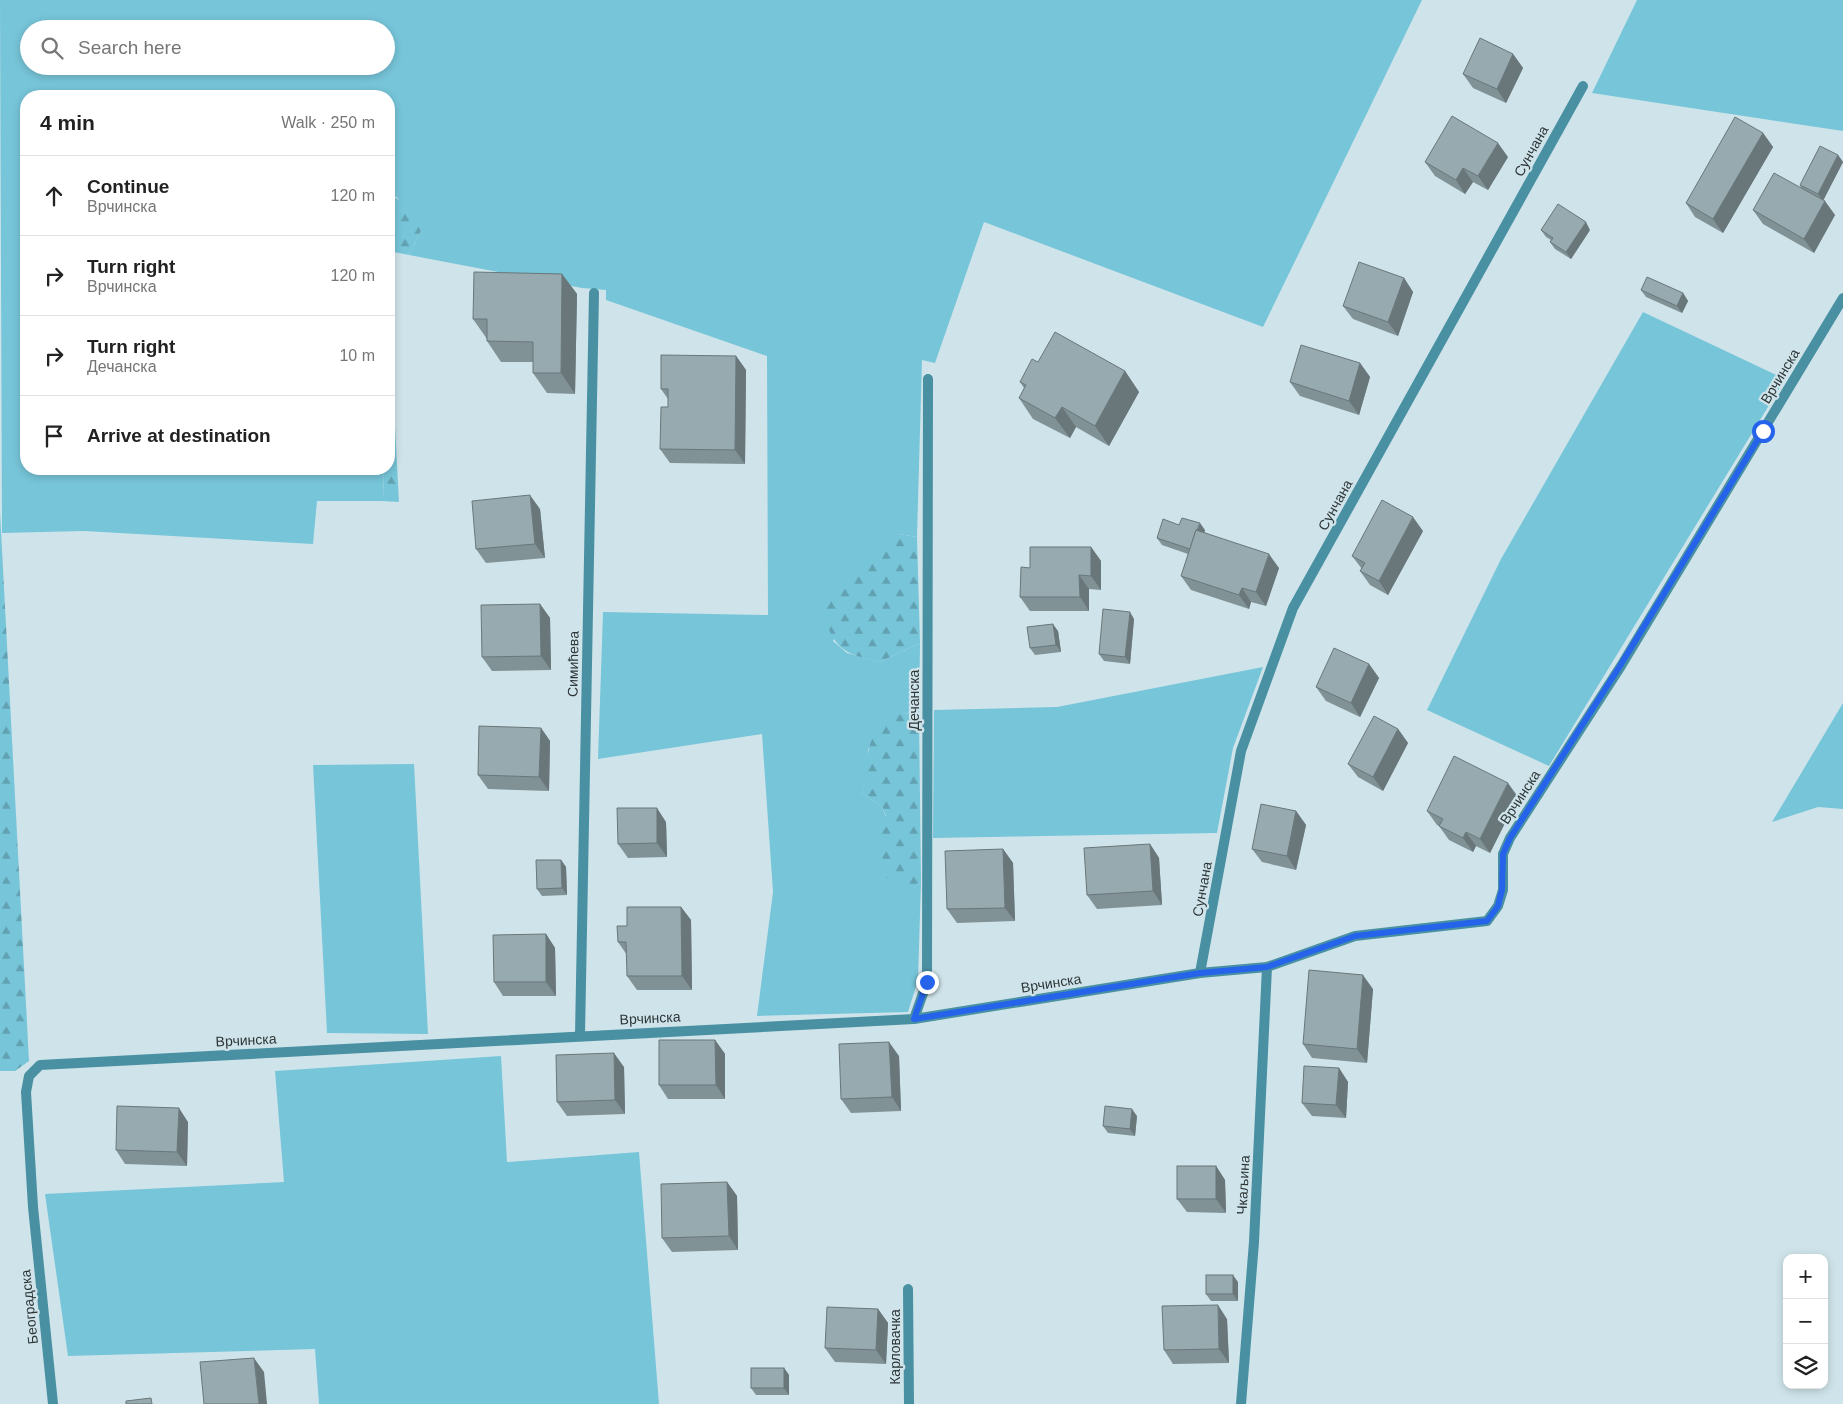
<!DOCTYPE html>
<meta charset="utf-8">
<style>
body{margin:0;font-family:Arial,sans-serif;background:#f2f2f2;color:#222}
.controls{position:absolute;right:15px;bottom:15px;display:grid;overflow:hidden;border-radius:10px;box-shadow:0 2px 8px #0003}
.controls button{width:45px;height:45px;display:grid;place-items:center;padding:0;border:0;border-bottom:1px solid #e0e0e0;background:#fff;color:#222;font:25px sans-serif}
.stop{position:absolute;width:15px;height:15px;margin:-11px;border:4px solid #2563eb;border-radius:50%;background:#fff}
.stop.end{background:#2563eb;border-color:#fff;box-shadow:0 1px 5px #0008}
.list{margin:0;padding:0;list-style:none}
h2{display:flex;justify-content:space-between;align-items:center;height:65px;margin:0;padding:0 20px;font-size:21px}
h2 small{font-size:16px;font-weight:400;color:#767676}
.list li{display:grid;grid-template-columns:32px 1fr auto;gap:15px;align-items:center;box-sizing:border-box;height:80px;padding:0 20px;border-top:1px solid #e0e0e0}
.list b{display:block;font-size:19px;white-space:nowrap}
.list p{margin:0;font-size:16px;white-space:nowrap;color:#767676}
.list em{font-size:16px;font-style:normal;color:#767676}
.icon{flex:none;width:28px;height:28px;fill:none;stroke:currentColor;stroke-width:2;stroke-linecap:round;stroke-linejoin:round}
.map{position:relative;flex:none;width:1843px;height:1404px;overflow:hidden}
.search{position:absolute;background:#fff;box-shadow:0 2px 8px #0003;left:20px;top:20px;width:375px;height:55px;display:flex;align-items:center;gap:12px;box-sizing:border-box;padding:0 18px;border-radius:28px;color:#767676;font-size:19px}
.panel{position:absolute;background:#fff;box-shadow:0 2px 8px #0003;left:20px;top:90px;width:375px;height:385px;border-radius:20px}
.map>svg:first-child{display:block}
.grass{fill:#77c5d9;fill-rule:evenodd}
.forest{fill:url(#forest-firs)}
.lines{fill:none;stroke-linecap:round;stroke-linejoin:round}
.street{stroke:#4990a2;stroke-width:10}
.wall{fill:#819296}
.shaded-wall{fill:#69777a}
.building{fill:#96aaaf;stroke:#69777a}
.route{stroke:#2563eb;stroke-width:6}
.labels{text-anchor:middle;stroke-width:4.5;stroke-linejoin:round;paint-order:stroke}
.street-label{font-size:14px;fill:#2d3537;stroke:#cfe4ea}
</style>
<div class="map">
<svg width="1843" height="1404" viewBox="0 0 1843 1404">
<defs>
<pattern id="forest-firs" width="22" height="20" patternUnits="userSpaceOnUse" patternTransform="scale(1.25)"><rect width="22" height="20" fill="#77c5d9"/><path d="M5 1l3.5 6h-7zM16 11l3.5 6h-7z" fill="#62a1b1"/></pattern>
</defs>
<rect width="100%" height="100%" fill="#cfe4ea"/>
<g class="grass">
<path d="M0 0H1422L1263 327 984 222 935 363 922 360 917 537 899 534 833 641 847 653 880 662 920 643 919 715 903 713 868 749 867 775 862 793 882 807 914 888 921 882 918 980 908 1012 757 1016 773 892 762 734 598 759 603 612 768 615 767 356 606 300V290L582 288 409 255 421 231 397 197 389 196V96H26V469H384L383 501H317L313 544 84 531 2 533ZM29 29H386V66H29Z"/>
<path d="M1637 0H1843V131L1592 93Z"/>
<path d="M1643 312 1785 379 1549 766 1427 710 1501 559Z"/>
<path d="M1263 667 1233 748 1217 833 933 838 934 710 1057 707Z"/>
<path d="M1843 703V809L1818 807 1772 822Z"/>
<path d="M414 764 428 1034 327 1033 313 765Z"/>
<path d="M501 1056 507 1162 639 1152 659 1404H319L315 1349 68 1356 45 1194 284 1182 275 1071Z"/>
</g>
<g class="forest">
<path d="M389 196C407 199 413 216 421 231L409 255 389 251Z"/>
<path d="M389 313 399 502 383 501 384 469H389Z"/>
<path d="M0 512 29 1061 15 1071H0Z"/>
<path d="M899 534 917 537 920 643 880 662C853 655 838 654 827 625 825 621 822 615 822 611 823 585 879 548 899 534Z"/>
<path d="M903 713 919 715 921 882 914 888H898L886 877 877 832 886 816 882 807 862 793C868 773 864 743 879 728 886 722 896 718 903 713Z"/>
</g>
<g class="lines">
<g class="street">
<path d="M1200 973 1241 751 1293 608 1583 86"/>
<path d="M914 1019 927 982 928 379"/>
<path d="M580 1035 594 293"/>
<path d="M908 1289 909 1404"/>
<path d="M53 1404 33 1207 26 1092 29 1076 40 1065 914 1019 1200 973 1267 967 1355 936 1487 921 1498 906 1503 890V854L1510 838 1621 666 1843 298"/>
<path d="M1241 1404 1254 1242 1267 967"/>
</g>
</g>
<g class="wall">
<path d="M1513 54 1523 68 1506 103 1473 88 1463 74Z"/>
<path d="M1763 133 1773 147 1723 233 1695 217 1686 203Z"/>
<path d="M1838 155 1843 162 1823 200 1835 215 1814 253 1763 224 1753 210 1801 188 1800 185Z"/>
<path d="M1508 157 1488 190 1473 182 1465 194 1435 176 1425 162Z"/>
<path d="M1541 230H1590L1571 259 1555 249 1550 242 1551 240 1546 237Z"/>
<path d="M562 274 577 294 575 394 547 393 533 373V362H501L487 341V339L473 319Z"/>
<path d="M1404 278 1413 292 1398 336 1353 319 1343 306Z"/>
<path d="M1641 290 1683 293 1688 301 1682 313 1646 297Z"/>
<path d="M736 356 746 370 745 464 670 463 660 449 668 407V399L661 389Z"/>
<path d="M1038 362 1125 371 1139 392 1109 446 1076 427 1070 438 1033 419 1019 398 1024 388 1020 382Z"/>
<path d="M1360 363 1370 377 1359 415 1300 396 1290 382Z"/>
<path d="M540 509 545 558 486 563 476 549Z"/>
<path d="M1179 525 1205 530 1204 532 1279 568 1266 606 1251 602 1249 609 1191 590 1181 576 1188 554 1162 545 1157 538Z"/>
<path d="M1423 531 1388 595 1370 585 1360 571 1362 569 1352 556Z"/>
<path d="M1091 547 1101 561V590L1089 589V611H1030L1020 597 1030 568Z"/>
<path d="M540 604 550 618 551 670 492 671 482 657Z"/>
<path d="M1134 619 1130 664 1104 661 1099 654Z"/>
<path d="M1058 631 1061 652 1035 655 1030 648Z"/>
<path d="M1369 664 1379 678 1360 717 1326 701 1316 687Z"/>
<path d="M541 728 550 741 549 791 488 789 478 775Z"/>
<path d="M1398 729 1408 743 1383 791 1358 777 1348 764Z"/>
<path d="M1518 797 1490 853 1476 846 1473 852 1449 840 1439 826 1437 825 1427 811Z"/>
<path d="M1296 811 1306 825 1296 870 1262 862 1252 849Z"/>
<path d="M666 822 667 857 628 858 618 844Z"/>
<path d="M1150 844 1159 858 1162 905 1097 909 1087 895Z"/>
<path d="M1003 849 1013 863 1015 921 957 923 947 909Z"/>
<path d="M561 860 566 867 567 895 542 896 537 889Z"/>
<path d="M681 907 691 920 692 990H637L627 976V955L618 942 627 926Z"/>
<path d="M546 934 555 948 556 996H503L494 982Z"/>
<path d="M1373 989 1367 1063 1312 1058 1303 1044Z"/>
<path d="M715 1040 725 1054V1099H668L659 1085Z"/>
<path d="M899 1056 901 1111 851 1113 841 1099Z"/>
<path d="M624 1067 625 1114 567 1116 557 1102Z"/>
<path d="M1339 1068 1348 1082 1346 1118 1312 1116 1302 1103Z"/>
<path d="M1137 1116 1135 1136 1108 1133 1103 1126Z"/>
<path d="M188 1122 187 1166 125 1164 116 1150Z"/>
<path d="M1216 1166 1225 1180 1226 1213 1187 1212 1177 1199Z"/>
<path d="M727 1182 737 1196 738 1250 672 1252 662 1238Z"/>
<path d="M1238 1282V1301H1211L1206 1294Z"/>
<path d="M878 1309 888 1323 886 1364 835 1362 825 1348Z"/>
<path d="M1227 1319 1229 1363 1173 1364 1164 1350Z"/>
<path d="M784 1368 789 1375V1395H756L751 1388Z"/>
</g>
<g class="shaded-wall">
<path d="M1513 54 1523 68 1506 103 1497 89Z"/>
<path d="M1763 133 1773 147 1723 233 1713 219Z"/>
<path d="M1498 143 1508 157 1488 190 1478 176Z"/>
<path d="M1838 155 1843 162 1823 201 1818 194Z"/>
<path d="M1463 168 1473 182 1465 194 1456 180Z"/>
<path d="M1825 201 1835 215 1814 253 1804 239Z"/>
<path d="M1586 222 1590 230 1571 259 1566 252Z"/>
<path d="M562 274 577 294 575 394 561 373Z"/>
<path d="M1404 278 1413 292 1398 336 1388 322Z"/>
<path d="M1683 293 1688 301 1682 313 1677 306Z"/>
<path d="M736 356 746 370 745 464 735 450Z"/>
<path d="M1360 363 1370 377 1359 415 1349 401Z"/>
<path d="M1125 371 1139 392 1109 446 1095 426Z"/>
<path d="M1062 407 1076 427 1070 438 1055 418Z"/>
<path d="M530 495 540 509 545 558 535 544Z"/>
<path d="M1413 517 1423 531 1388 595 1379 581Z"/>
<path d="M1200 523 1205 530 1196 557 1191 550Z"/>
<path d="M1091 547 1101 561V590L1091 576Z"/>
<path d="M1269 554 1279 568 1266 606 1256 592Z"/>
<path d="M1079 575 1089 589V611L1080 597Z"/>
<path d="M1242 588 1251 602 1249 609 1239 595Z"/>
<path d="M540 604 550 618 551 670 541 656Z"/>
<path d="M1130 612 1134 619 1130 664 1125 657Z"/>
<path d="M1053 624 1058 631 1061 652 1056 645Z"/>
<path d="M1369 664 1379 678 1360 717 1351 703Z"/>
<path d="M541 728 550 741 549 791 539 777Z"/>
<path d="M1398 729 1408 743 1383 791 1373 777Z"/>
<path d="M1508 783 1518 797 1490 853 1480 839Z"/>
<path d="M657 808 666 822 667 857 657 843Z"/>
<path d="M1296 811 1306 825 1296 870 1287 856Z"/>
<path d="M1466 832 1476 846 1473 852 1463 838Z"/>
<path d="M1150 844 1159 858 1162 905 1153 891Z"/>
<path d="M1003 849 1013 863 1015 921 1005 908Z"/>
<path d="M561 860 566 867 567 895 562 888Z"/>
<path d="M681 907 691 920 692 990 682 976Z"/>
<path d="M546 934 555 948 556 996 546 982Z"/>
<path d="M1363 975 1373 989 1367 1063 1357 1049Z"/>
<path d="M715 1040 725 1054V1099L716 1085Z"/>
<path d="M889 1042 899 1056 901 1111 892 1097Z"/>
<path d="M614 1053 624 1067 625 1114 615 1100Z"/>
<path d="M1339 1068 1348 1082 1346 1118 1336 1105Z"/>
<path d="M179 1108 188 1122 187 1166 177 1152Z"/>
<path d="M1132 1109 1137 1116 1135 1136 1130 1129Z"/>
<path d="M1216 1166 1225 1180 1226 1213 1216 1199Z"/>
<path d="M727 1182 737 1196 738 1250 729 1236Z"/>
<path d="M1233 1275 1238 1282V1301L1233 1294Z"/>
<path d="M1218 1305 1227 1319 1229 1363 1219 1349Z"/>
<path d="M878 1309 888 1323 886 1364 876 1350Z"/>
<path d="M254 1358 264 1372 267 1404H259Z"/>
<path d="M784 1368 789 1375V1395L784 1388Z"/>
</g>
<g class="building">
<path d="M1480 38 1513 54 1497 89 1463 74Z"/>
<path d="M1452 116 1498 143 1478 176 1463 168 1456 180 1425 162Z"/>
<path d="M1735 117 1763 133 1713 219 1686 203Z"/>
<path d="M1820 146 1838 155 1818 194 1800 185Z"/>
<path d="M1774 173 1825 201 1804 239 1753 210Z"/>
<path d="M1558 204 1586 222 1566 252 1550 242 1553 238 1541 230Z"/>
<path d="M1359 262 1404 278 1388 322 1343 306Z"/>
<path d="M474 272 562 274 561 373H533V342L487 341V319H473Z"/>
<path d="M1647 277 1683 293 1677 306 1641 290Z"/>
<path d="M1055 332 1125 371 1095 426 1062 407 1055 418 1019 398 1026 385 1020 382 1032 359 1038 362Z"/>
<path d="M1301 345 1360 363 1349 401 1290 382Z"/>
<path d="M661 355 736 356 735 450 660 449 661 407H668V389H661Z"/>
<path d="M530 495 535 544 476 549 472 501Z"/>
<path d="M1382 500 1413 517 1379 581 1360 571 1365 563 1352 556Z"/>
<path d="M1182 518 1200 523 1197 530H1196L1190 549 1157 538 1163 519 1179 525Z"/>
<path d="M1196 530 1269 554 1256 592 1242 588 1239 595 1181 576Z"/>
<path d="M1030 547H1091V576L1079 575 1080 597H1020L1021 567 1030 568Z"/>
<path d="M540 604 541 656 482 657 481 605Z"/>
<path d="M1103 609 1130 612 1125 657 1099 654Z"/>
<path d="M1053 624 1056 645 1030 648 1027 627Z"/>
<path d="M1334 648 1369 664 1351 703 1316 687Z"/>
<path d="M1374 716 1398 729 1373 777 1348 764Z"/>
<path d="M479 726 541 728 539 777 478 775Z"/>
<path d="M1454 756 1508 783 1480 839 1466 832 1463 838 1439 826 1443 819 1427 811Z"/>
<path d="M1261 804 1296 811 1287 856 1252 849Z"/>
<path d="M617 808H657V843L618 844Z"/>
<path d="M1150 844 1153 891 1087 895 1084 848Z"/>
<path d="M1003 849 1005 908 947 909 945 851Z"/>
<path d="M536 860H561L562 888 537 889Z"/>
<path d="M627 907H681L682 976H627L626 942H618L617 926H627Z"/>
<path d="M546 934V982H494L493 935Z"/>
<path d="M1309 970 1363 975 1357 1049 1303 1044Z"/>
<path d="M659 1040H715L716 1085H659Z"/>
<path d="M889 1042 892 1097 841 1099 839 1044Z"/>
<path d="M614 1053 615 1100 557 1102 556 1055Z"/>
<path d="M1304 1066 1339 1068 1336 1105 1302 1103Z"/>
<path d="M117 1106 179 1108 177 1152 116 1150Z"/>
<path d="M1105 1106 1132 1109 1130 1129 1103 1126Z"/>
<rect x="1177" y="1166" width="39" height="33"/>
<path d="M727 1182 729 1236 662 1238 661 1184Z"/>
<rect x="1206" y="1275" width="27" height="19"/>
<path d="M1218 1305 1219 1349 1164 1350 1162 1306Z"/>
<path d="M827 1307 878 1309 876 1350 825 1348Z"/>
<path d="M254 1358 259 1404H204L200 1362Z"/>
<rect x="751" y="1368" width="33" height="20"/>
<path d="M151 1398 152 1404H126V1401Z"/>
</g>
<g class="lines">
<path class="route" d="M927 982 914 1019 1200 973 1267 967 1355 936 1487 921 1498 906 1502 890 1503 854 1510 838 1620 666 1763 431"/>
</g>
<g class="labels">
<g class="street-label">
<text transform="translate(1531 151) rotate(-61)" y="5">Сунчана</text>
<text transform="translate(1780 376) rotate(-59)" y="5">Врчинска</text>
<text transform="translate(1335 505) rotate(-61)" y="5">Сунчана</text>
<text transform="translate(573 664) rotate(-89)" y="5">Симићева</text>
<text transform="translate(914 700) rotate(-90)" y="5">Дечанска</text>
<text transform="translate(1520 797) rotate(-57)" y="5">Врчинска</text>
<text transform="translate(1202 889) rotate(-80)" y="5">Сунчана</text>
<text transform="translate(1051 983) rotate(-9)" y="5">Врчинска</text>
<text transform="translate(650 1018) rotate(-3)" y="5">Врчинска</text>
<text transform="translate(246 1040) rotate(-3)" y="5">Врчинска</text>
<text transform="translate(1243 1185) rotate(-87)" y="5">Чкаљина</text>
<text transform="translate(29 1307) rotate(-96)" y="5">Београдска</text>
<text transform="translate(895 1347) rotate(-90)" y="5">Карловачка</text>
</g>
</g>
</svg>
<div class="controls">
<button>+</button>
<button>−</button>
<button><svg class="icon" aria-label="layers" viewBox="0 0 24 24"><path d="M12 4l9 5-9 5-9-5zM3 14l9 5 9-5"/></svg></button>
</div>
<div class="stop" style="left:1763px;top:431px"></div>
<div class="stop end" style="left:927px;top:982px"></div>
<div class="search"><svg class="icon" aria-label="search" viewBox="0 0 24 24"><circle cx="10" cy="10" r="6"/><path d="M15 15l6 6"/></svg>Search here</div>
<section class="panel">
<h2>4 min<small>Walk · 250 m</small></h2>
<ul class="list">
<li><svg class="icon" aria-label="ahead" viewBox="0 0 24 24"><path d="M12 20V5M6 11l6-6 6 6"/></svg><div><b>Continue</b><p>Врчинска</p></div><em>120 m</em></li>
<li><svg class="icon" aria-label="right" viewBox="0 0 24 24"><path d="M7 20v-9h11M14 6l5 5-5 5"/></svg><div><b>Turn right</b><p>Врчинска</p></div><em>120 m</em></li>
<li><svg class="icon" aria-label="right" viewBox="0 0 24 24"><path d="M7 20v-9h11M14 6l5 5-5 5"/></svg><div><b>Turn right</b><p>Дечанска</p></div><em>10 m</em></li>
<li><svg class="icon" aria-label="arrive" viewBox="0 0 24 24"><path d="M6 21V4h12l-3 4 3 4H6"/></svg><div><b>Arrive at destination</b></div></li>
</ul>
</section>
</div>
